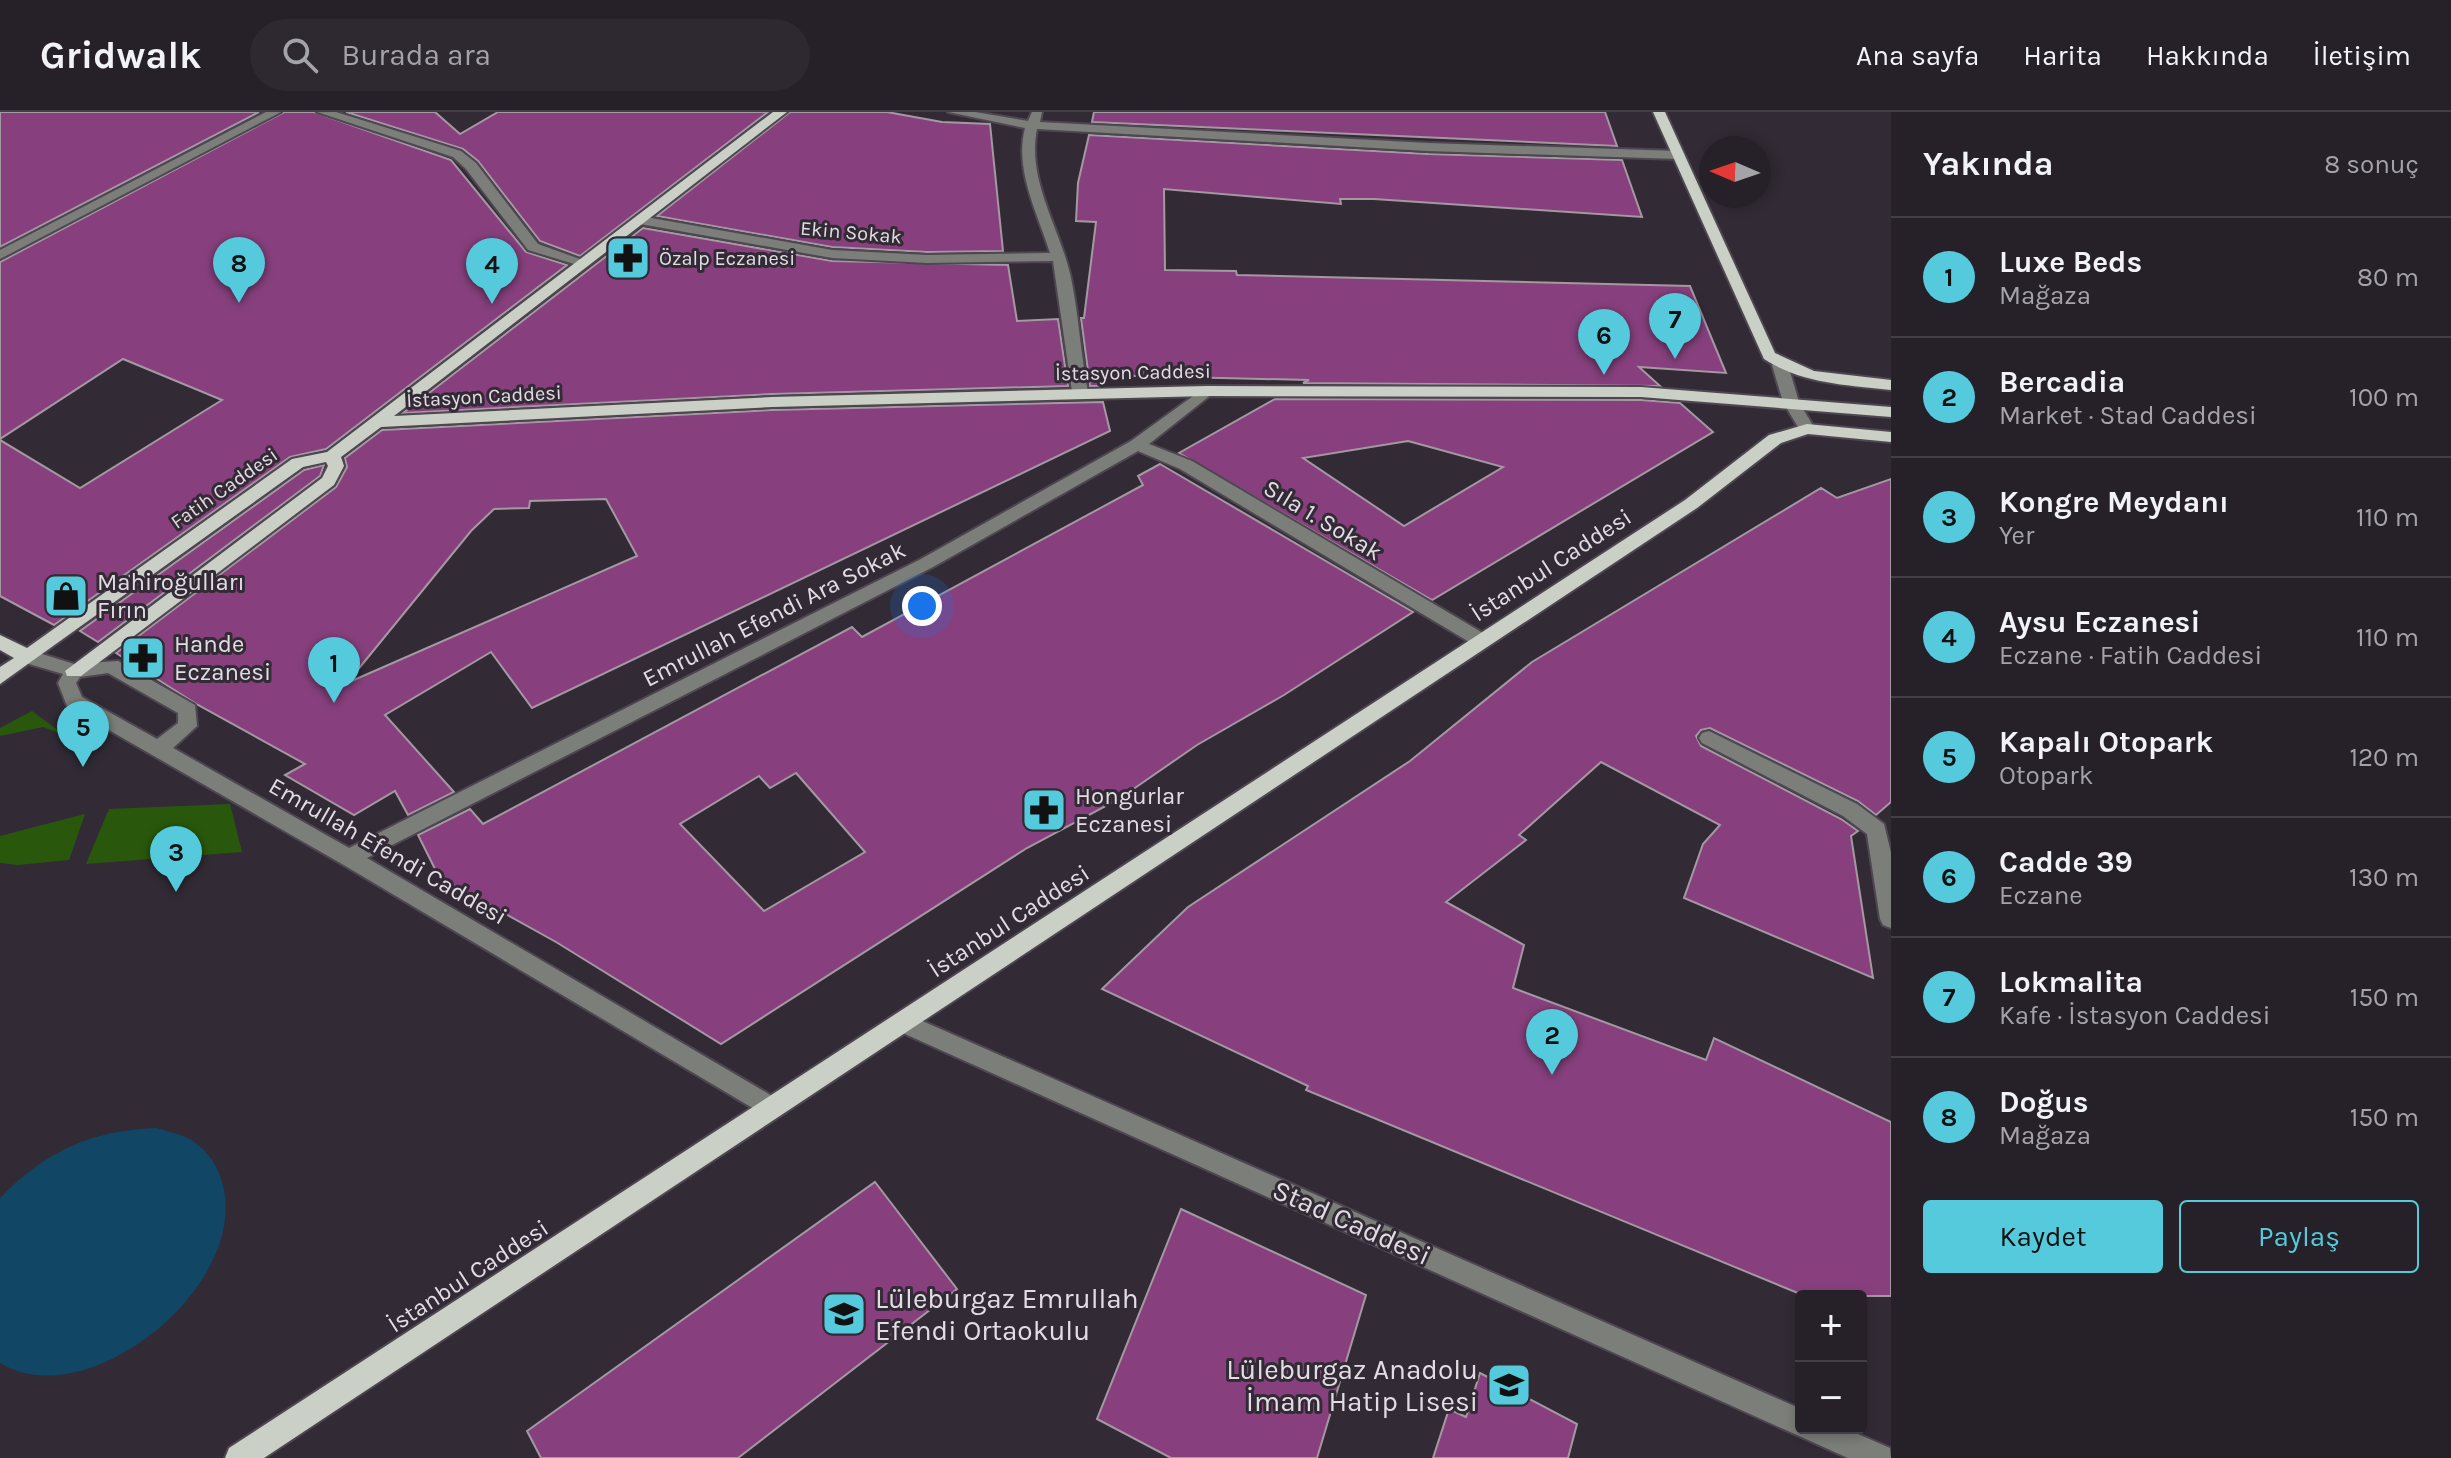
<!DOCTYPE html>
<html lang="tr">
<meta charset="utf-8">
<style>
body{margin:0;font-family:Karla,sans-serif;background:#2e2830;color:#f1f3f6}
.controls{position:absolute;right:24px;bottom:24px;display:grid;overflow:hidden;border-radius:8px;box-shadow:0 4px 12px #0003}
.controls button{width:72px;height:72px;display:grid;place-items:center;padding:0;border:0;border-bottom:2px solid #423e45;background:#262028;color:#f1f3f6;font:40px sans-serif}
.compass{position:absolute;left:1699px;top:24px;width:72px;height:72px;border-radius:50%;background:#262028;box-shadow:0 4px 12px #0003;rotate:272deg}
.you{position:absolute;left:922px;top:494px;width:28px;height:28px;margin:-20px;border:6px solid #fff;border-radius:50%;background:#1a73e8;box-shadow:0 0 0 12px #1a73e833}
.badge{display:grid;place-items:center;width:52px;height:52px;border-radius:50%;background:#54cadc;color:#111;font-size:26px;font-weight:700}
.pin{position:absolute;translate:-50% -66px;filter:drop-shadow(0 2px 4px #0008)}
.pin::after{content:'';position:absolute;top:42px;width:28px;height:24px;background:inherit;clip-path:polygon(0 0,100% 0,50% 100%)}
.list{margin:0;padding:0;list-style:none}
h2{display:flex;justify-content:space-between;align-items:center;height:104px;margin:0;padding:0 32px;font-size:34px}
h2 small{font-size:26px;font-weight:400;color:#a4a3a8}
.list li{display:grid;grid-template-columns:52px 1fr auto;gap:24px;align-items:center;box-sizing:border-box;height:120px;padding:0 32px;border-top:2px solid #423e45}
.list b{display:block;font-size:30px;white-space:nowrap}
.list p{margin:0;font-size:26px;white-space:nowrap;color:#a4a3a8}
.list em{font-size:26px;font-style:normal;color:#a4a3a8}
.actions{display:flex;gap:16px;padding:24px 32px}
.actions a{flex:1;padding:18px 0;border:2px solid #54cadc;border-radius:8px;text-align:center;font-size:28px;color:#54cadc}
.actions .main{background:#54cadc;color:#111}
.icon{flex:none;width:44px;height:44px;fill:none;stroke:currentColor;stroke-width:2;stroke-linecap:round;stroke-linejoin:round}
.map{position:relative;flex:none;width:1891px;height:1346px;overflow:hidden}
header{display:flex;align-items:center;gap:48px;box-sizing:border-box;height:112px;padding:0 40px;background:#262028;border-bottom:2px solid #423e45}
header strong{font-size:38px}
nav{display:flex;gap:44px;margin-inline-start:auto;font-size:28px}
.search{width:560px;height:72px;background:#2e2830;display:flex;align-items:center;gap:20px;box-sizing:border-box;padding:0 28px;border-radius:44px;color:#a4a3a8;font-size:30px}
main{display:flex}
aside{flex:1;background:#262028}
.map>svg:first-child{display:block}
.green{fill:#29580c}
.water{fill:#114665}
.building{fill:#87407d;stroke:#a498a2;stroke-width:2;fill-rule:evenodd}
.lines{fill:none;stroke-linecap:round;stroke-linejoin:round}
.minor-casing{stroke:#4e4751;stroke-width:4}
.major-casing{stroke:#4e4751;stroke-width:4}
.minor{fill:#7c7f79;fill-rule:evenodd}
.major{fill:#cad0c5;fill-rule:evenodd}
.labels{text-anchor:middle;stroke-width:6;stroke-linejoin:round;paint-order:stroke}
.far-street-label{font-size:20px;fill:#e2dde4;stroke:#322b35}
.far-poi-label{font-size:20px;fill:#e2dde4;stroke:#322b35;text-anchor:start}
.street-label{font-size:24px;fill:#e2dde4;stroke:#322b35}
.poi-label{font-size:24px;fill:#e2dde4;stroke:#322b35;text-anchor:start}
.near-street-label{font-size:28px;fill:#e2dde4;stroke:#322b35}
.near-poi-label{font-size:28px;fill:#e2dde4;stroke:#322b35;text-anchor:start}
</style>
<header>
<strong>Gridwalk</strong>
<div class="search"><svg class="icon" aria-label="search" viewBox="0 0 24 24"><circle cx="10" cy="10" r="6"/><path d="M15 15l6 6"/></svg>Burada ara</div>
<nav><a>Ana sayfa</a><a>Harita</a><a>Hakkında</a><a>İletişim</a></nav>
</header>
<main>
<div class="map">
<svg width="1891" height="1346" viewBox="0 0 1891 1346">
<rect width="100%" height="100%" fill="#322b35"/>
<g class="green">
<path d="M32 599 66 624 43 615 0 624V616Z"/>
<path d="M230 692 242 740 86 752 109 697Z"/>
<path d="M85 702 69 748 18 753 0 751V724Z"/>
</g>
<path class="water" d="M156 1016C166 1019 176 1021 185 1025 200 1031 212 1045 218 1059 264 1162 92 1307 0 1251V1086C46 1039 90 1019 156 1016Z"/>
<g class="building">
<path d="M0 0H259L0 135Z"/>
<path d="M284 0H314L451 48 526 140 567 153 326 337 290 345 54 513 0 484V328L80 376 222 288 123 247 0 327V150Z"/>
<path d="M346 0H435L460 22 498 0H768L580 144 540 129 478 49 463 37Z"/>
<path d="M790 0H887L942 10 990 12 1003 139 927 140 832 135 657 104Z"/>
<path d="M1094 0H1605L1617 34 1092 10Z"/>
<path d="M1089 23 1428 42 1622 48 1642 105 1374 87H1340L1341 92 1164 77 1165 158 1236 159 1237 163 1690 174 1726 261 1639 255 1660 274 1303 271 1309 268 1097 263 1099 274H1090L1081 206H1084L1096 110 1076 109 1078 71Z"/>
<path d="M643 116 832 149 1008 153 1017 209 1058 207 1068 274 772 282 403 301Z"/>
<path d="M1275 287 1641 288 1680 291 1713 320 1432 488 1179 341ZM1408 329 1503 355 1404 414 1303 346Z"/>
<path d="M1103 290 1110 319 532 596 491 540 385 603 454 680 408 703 395 679 354 703 285 663 305 652 198 593 116 541 336 375 347 355 345 346 382 318 772 298ZM606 387 637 444 347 571 471 419 494 397 529 396 530 389Z"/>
<path d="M1160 352 1413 500 1284 583 1197 633 1119 687 1027 736 721 932 556 830 439 765 418 723 470 697 483 712 852 515 862 525 1143 373 1138 364ZM796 661 865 740 764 799 680 712 759 664 770 676Z"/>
<path d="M324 353 320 364 98 530 80 519 304 358Z"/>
<path d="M1891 367V690L1876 703 1858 689 1710 616 1701 618 1696 624 1701 634 1841 707 1858 719 1851 724 1873 866 1684 786 1703 732 1720 713 1601 650 1519 723 1526 728 1446 790 1524 833 1513 876 1706 948 1714 926 1891 1010V1184H1805L1306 978 1308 974 1102 877 1188 795 1410 649 1532 550 1821 376 1837 386Z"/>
<path d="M875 1070 957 1177 738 1346H541L527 1319Z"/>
<path d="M1181 1097 1366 1183 1317 1346H1171L1097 1307Z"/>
<path d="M1480 1261 1577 1312 1568 1346H1433L1449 1297 1466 1305Z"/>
</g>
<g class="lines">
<g class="minor-casing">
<g id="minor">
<path d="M266 0H281L0 147V138Z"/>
<path d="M317 0H336L461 39 476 51 538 132 591 151 584 155 528 138 466 57 453 45Z"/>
<path d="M948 0H975L1028 9 1032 0H1042L1040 10 1428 31 1678 39 1684 43 1678 47 1428 39 1037 17C1026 70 1063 120 1072 171 1079 207 1081 244 1088 280L1080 285 1072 280 1053 149 927 151 832 146 640 112 633 108 640 104 832 138 927 143 1050 141C1038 102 1014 58 1025 16Z"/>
<path d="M1780 248 1788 253 1799 290 1815 317 1813 320H1801L1783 290 1772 253Z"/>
<path d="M1207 274 1212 276V282L1149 332 1192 349 1488 524 1491 529 1488 534H1476L1180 357 1138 339 933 455 367 746 779 988 783 996 779 1004 771 1007 342 752 67 594 58 571 63 562 19 549 17 544 26 537 74 552 118 549 195 593 197 614 173 636 349 736 921 447 1131 329ZM108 561 178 601V611L157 627 82 585 76 571 80 565Z"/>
<path d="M1709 619 1857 692 1884 712 1891 741V816L1883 813 1880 807 1867 722 1843 704 1702 631 1699 626 1702 621Z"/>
<path d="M902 900 1801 1297V1316H1844L1890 1336 1891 1346H1848L894 917 891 910 894 903Z"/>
</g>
</g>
<g class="major-casing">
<g id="major">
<path d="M773 0H787L394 304 772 285 1207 274 1641 275 1891 295V305L1641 285 1207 284 772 295 381 315 341 345 344 354 334 373 81 564H67L65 559 322 366 328 354 326 350 303 355 0 572V555L14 546 0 538V523L27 536 292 347 327 340Z"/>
<path d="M1653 0H1665L1775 241 1814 259 1891 268V278C1847 273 1802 272 1764 247Z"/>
<path d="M1807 312 1891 320V330L1808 322 1781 331 1697 396 264 1346H225L229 1336 1685 388 1769 323Z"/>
</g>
</g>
<use href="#minor" class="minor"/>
<use href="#major" class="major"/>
</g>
<defs>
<g id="pharmacy-square" transform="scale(2.3)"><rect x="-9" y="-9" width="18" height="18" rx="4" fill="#54cadc" stroke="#322b35"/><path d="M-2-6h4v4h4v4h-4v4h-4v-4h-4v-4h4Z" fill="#111"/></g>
<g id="shop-square" transform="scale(2.3)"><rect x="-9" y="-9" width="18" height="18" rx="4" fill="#54cadc" stroke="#322b35"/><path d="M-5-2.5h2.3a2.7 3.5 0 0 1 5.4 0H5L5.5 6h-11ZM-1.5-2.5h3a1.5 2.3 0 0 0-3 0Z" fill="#111"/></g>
<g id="school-square" transform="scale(2.3)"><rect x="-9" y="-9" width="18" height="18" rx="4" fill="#54cadc" stroke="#322b35"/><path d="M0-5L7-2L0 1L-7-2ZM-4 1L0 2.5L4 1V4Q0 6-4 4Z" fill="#111"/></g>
</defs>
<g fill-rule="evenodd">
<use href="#pharmacy-square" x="628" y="146"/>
<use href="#shop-square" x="66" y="484"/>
<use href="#pharmacy-square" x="143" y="546"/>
<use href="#pharmacy-square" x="1044" y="698"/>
<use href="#school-square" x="844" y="1202"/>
<use href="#school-square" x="1509" y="1273"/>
</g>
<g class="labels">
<g class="far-street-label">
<text transform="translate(851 120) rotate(5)" y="7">Ekin Sokak</text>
<text transform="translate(1133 260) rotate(-1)" y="7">İstasyon Caddesi</text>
<text transform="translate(484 284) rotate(-3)" y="7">İstasyon Caddesi</text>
<text transform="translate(224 376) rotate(-35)" y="7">Fatih Caddesi</text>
</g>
<g class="far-poi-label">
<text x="659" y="153">Özalp Eczanesi</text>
</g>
<g class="street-label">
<text transform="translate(1323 408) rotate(31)" y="8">Sıla 1. Sokak</text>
<text transform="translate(1551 453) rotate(-33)" y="8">İstanbul Caddesi</text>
<text transform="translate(774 502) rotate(-27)" y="8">Emrullah Efendi Ara Sokak</text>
<text transform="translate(388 739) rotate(30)" y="8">Emrullah Efendi Caddesi</text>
<text transform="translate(1009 809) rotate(-33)" y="8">İstanbul Caddesi</text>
<text transform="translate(468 1164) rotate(-33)" y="8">İstanbul Caddesi</text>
</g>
<g class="poi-label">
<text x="97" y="478">Mahiroğulları<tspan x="97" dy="28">Fırın</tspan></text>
<text x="174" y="540">Hande<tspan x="174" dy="28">Eczanesi</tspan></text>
<text x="1075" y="692">Hongurlar<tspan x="1075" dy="28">Eczanesi</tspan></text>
</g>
<g class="near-street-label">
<text transform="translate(1352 1110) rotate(24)" y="10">Stad Caddesi</text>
</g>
<g class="near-poi-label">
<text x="875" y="1196">Lüleburgaz Emrullah<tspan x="875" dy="32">Efendi Ortaokulu</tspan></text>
<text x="1478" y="1267" text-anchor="end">Lüleburgaz Anadolu<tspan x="1478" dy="32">İmam Hatip Lisesi</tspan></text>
</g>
</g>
</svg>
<div class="controls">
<button>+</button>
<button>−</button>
</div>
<svg class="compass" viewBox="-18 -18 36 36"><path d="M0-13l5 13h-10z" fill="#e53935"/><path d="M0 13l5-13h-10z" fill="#a4a3a8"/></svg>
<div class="you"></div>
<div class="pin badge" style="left:334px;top:591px">1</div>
<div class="pin badge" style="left:1552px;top:963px">2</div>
<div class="pin badge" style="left:176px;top:780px">3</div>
<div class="pin badge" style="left:492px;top:192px">4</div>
<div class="pin badge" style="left:83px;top:655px">5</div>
<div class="pin badge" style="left:1604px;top:263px">6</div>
<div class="pin badge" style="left:1675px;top:247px">7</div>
<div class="pin badge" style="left:239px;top:191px">8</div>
</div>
<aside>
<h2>Yakında<small>8 sonuç</small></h2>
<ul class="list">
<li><span class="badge">1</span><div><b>Luxe Beds</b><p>Mağaza</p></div><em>80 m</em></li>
<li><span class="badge">2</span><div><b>Bercadia</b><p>Market · Stad Caddesi</p></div><em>100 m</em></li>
<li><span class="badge">3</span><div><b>Kongre Meydanı</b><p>Yer</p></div><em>110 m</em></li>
<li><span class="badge">4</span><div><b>Aysu Eczanesi</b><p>Eczane · Fatih Caddesi</p></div><em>110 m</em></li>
<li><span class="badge">5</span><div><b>Kapalı Otopark</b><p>Otopark</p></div><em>120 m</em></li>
<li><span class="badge">6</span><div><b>Cadde 39</b><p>Eczane</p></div><em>130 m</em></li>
<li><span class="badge">7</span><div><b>Lokmalita</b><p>Kafe · İstasyon Caddesi</p></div><em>150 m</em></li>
<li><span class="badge">8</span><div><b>Doğus</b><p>Mağaza</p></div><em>150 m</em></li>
</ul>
<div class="actions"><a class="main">Kaydet</a><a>Paylaş</a></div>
</aside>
</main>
